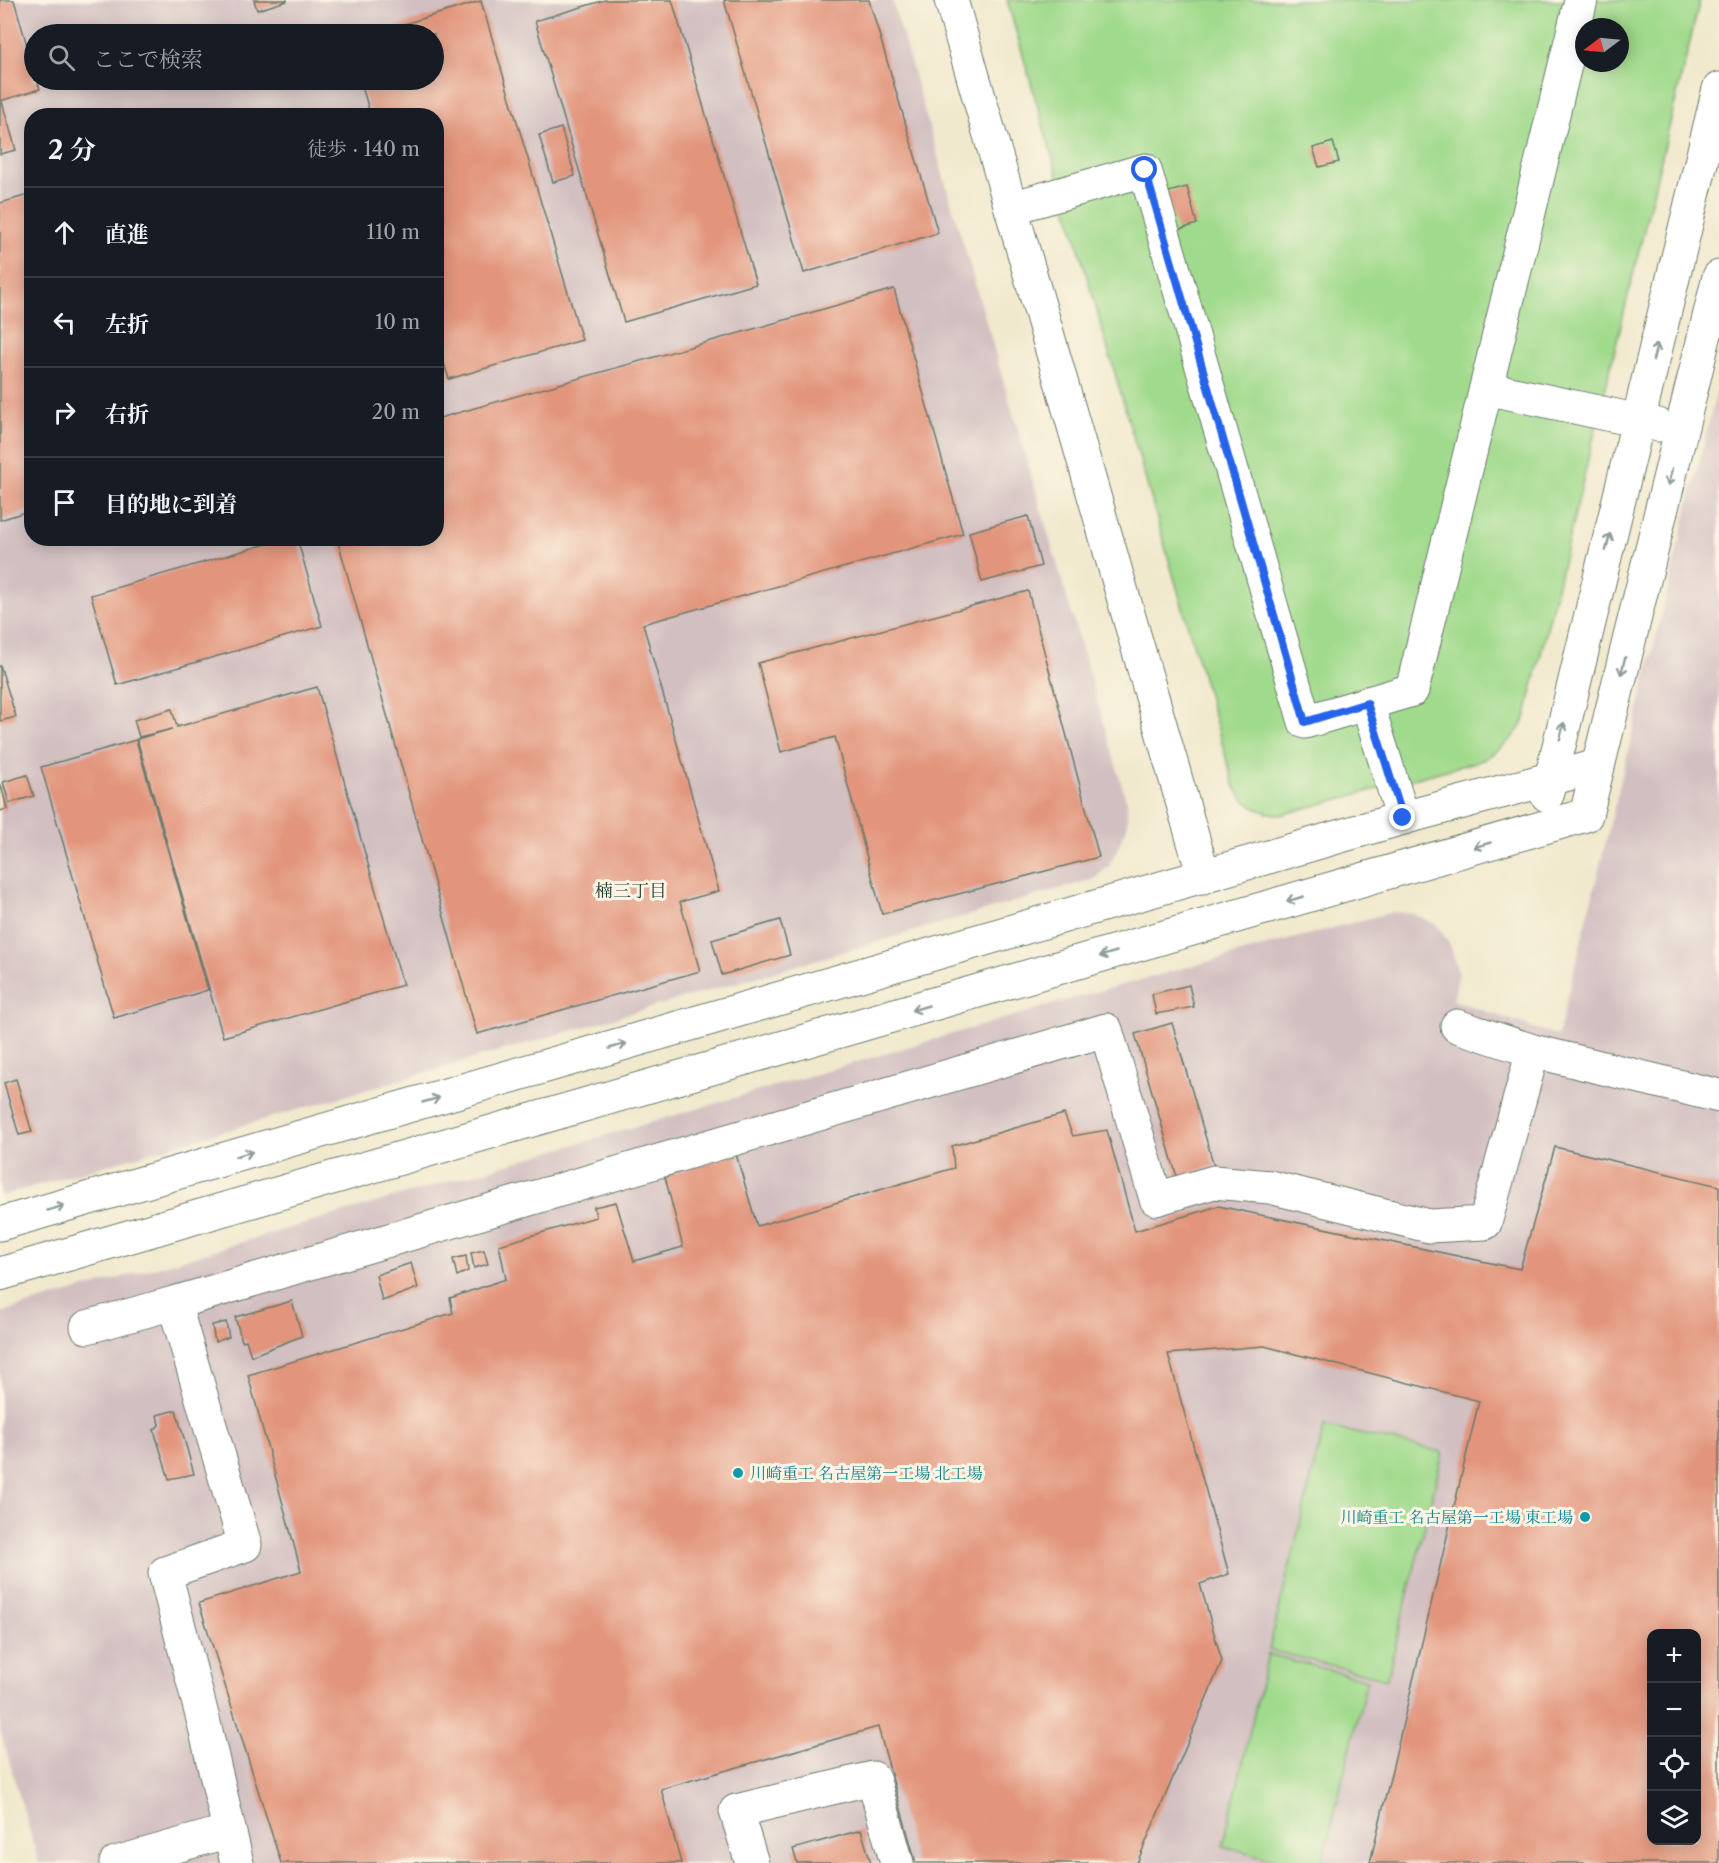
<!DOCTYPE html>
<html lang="ja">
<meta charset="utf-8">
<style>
body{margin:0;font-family:"Libre Caslon Text","Noto Serif JP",serif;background:#20242c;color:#f1f3f6}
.controls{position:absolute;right:18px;bottom:18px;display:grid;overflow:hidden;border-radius:12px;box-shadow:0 3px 15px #0003}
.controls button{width:54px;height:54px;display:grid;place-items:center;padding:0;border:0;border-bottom:2px solid #363941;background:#171b24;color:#f1f3f6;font:30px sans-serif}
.compass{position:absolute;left:1575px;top:18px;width:54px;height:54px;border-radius:50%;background:#171b24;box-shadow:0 3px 15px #0003;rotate:254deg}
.stop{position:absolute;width:18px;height:18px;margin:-14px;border:4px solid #2563eb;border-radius:50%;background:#fff}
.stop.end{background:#2563eb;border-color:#fff;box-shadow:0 2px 6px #0008}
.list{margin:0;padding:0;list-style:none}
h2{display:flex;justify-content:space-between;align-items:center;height:78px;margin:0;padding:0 24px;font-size:26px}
h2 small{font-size:20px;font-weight:400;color:#9ea1a6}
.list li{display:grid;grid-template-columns:39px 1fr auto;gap:18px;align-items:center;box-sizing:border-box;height:90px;padding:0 24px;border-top:2px solid #363941}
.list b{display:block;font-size:22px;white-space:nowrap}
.list em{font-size:20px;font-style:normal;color:#9ea1a6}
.icon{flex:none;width:33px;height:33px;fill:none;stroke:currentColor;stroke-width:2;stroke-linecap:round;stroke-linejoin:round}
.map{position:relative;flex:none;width:1719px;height:1863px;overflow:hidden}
.search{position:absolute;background:#171b24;box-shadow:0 3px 15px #0003;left:24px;top:24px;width:420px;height:66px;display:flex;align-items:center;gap:15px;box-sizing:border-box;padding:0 21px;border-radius:33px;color:#9ea1a6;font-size:22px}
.panel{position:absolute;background:#171b24;box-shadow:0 3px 15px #0003;left:24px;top:108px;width:420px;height:438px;border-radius:24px}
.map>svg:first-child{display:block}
.industrial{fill:#d2bfc1;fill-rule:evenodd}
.green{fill:#a0da8c;stroke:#608c60;stroke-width:1.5;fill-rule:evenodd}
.building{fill:#e2947b;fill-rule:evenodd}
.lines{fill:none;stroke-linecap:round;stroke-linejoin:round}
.minor-casing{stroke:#68796a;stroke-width:35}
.minor{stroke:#fff;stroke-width:33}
.oneway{stroke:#8f9e9a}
.route{stroke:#2563eb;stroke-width:8}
.culture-dot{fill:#0f9aa8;stroke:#fcf5e5;stroke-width:2}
.labels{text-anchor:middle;stroke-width:6;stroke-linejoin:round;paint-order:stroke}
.culture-label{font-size:16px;fill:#0d838f;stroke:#fcf5e5;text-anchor:start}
.neighbourhood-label{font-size:18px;fill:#1f3d34;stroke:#fcf5e5}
</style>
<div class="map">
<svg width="1719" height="1863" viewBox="0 0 1719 1863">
<rect width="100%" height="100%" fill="#fcf5e5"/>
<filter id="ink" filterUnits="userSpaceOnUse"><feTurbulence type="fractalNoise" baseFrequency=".0167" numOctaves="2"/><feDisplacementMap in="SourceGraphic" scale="12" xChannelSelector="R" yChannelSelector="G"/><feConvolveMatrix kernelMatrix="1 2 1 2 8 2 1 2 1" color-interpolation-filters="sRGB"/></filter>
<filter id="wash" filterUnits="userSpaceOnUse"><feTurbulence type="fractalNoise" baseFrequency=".008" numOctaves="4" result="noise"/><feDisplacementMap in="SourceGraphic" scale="24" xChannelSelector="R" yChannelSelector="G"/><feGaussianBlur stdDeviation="1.35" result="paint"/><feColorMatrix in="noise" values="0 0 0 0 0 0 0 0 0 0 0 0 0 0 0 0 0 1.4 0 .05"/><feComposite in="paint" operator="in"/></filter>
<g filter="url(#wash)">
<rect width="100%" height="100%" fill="#f1e9cd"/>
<g class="industrial">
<path d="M0 0H892L1127 803V828L1109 866 1094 879 0 1196ZM34 34H434V80H34ZM32 116H436V538H32Z"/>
<path d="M1719 381V1863H39L0 1730V1313L1092 993 1392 912 1414 914 1437 925 1450 945 1459 974 1453 1000 1558 1036ZM1652 1634H1696V1840H1652Z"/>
</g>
<g class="green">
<path d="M1007 0H1700L1525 719C1515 738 1501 749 1483 760L1281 815C1259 812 1244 806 1234 785ZM1584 27H1620V63H1584Z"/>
<path d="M1324 1426 1443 1452 1387 1679 1269 1650Z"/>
<path d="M1268 1654 1367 1680 1322 1863H1288L1223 1846Z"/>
</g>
<g id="blocks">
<g class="building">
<path d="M0 0H14L34 70V80H37L40 89 0 101Z"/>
<path d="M254 0H287V1L257 10Z"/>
<path d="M605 0H672L756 284 624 322 535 21Z"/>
<path d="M724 0H869L938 233 804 273Z"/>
<path d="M481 1 582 340 449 379 436 338V116H371L360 80H434V34H371Z"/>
<path d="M2 102 16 150 0 154V103Z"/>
<path d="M561 128 575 176 553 182 539 135Z"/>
<path d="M1333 142 1339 162 1319 167 1313 148Z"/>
<path d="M1187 187 1197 224 1177 230 1165 193Z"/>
<path d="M32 194V510L0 520V203Z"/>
<path d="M894 289 963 534 643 624 719 891 680 902 700 971 477 1034 337 538H436V419Z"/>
<path d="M1028 516 1041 566 982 582 969 532Z"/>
<path d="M287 538H297L322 626 117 685 91 595Z"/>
<path d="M1028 591 1099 857 882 914 835 737 781 752 758 663Z"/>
<path d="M0 665 16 717 0 721Z"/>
<path d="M317 687 403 985 223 1037 137 739 172 729 139 737 134 720 172 709 177 727Z"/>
<path d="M136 740 208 990 114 1018 41 767Z"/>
<path d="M27 775 34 796 9 803 3 782Z"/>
<path d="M1 785 7 809 0 811V786Z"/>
<path d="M780 920 790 955 722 975 712 940Z"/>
<path d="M1189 985 1194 1007 1156 1014 1152 994Z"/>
<path d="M1172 1023 1214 1166 1177 1177 1135 1034Z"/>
<path d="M16 1079 32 1132 19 1135 4 1083Z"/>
<path d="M1064 1114 1073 1136 1107 1130 1135 1231 1218 1206 1520 1269 1555 1147 1719 1186V1863H1370L1479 1401 1264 1346 1168 1354 1229 1574 1200 1584 1222 1661 1137 1863H916L878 1727 661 1789 681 1863H281L199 1603 301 1571 248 1375 453 1313 450 1298 506 1279 499 1245 596 1217 594 1207 616 1202 634 1261 683 1247 665 1177 736 1154 757 1226 954 1168 952 1146ZM1652 1634H1696V1840H1652Z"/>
<path d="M484 1250 488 1264 474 1268 471 1253Z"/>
<path d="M466 1256 468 1271 457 1276 453 1259Z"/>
<path d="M411 1263 418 1288 382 1301 376 1275Z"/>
<path d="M292 1301 302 1336 251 1356 246 1340 242 1341 235 1317Z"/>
<path d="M226 1322 229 1337 215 1342 212 1325Z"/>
<path d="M176 1410 194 1474 169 1479 154 1430 159 1425 157 1415Z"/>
<path d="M861 1830 871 1863H797L793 1849Z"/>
</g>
</g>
</g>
<g filter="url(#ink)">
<use href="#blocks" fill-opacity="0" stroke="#68796a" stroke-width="1.5"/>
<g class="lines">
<g class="minor-casing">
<g id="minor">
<path d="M951 0 1204 877"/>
<path d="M1011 208 1145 170 1305 722 1412 690 1581 0"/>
<path d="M1486 388 1658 425"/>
<path d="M1367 703 1403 818"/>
<path d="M1547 795 1719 89"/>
<path d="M1457 1026 1533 1051"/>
<path d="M0 1224 1403 818 1598 766"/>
<path d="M0 1274 1586 815 1719 277"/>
<path d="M87 1327 174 1303"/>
<path d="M116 1863 229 1831"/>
<path d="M237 1863 204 1723 165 1573 245 1545 174 1303 1106 1030 1156 1199 1214 1182 1270 1187 1429 1226 1485 1223 1533 1051 1719 1096"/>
<path d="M752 1863 736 1811 873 1778 897 1863"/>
</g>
</g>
<use href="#minor" class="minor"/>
</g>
<defs><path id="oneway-shaft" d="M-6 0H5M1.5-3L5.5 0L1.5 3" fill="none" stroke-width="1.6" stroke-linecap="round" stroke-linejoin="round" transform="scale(1.5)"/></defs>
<g class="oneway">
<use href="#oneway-shaft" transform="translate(1655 352) rotate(-76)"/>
<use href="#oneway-shaft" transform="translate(1670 477) rotate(104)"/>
<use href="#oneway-shaft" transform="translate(1608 542) rotate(-76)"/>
<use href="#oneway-shaft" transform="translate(1623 666) rotate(104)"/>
<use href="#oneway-shaft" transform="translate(1562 731) rotate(-76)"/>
<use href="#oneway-shaft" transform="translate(1482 845) rotate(164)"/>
<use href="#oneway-shaft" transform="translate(1295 899) rotate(164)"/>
<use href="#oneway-shaft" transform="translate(1108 954) rotate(164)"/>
<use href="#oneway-shaft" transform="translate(920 1008) rotate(164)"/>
<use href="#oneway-shaft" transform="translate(618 1046) rotate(-16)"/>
<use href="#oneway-shaft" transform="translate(431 1100) rotate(-16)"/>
<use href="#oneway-shaft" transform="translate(244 1154) rotate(-16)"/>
<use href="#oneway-shaft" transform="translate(56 1208) rotate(-16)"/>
</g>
</g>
<g class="lines" filter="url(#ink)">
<path class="route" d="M1145 170 1305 722 1367 703 1403 818"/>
</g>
<g class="culture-dot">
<circle cx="738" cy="1473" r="6"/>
<circle cx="1585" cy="1517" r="6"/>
</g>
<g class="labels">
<g class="culture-label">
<text x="750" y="1479">川崎重工 名古屋第一工場 北工場</text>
<text x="1573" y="1523" text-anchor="end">川崎重工 名古屋第一工場 東工場</text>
</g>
<g class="neighbourhood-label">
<text x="631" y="897">楠三丁目</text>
</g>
</g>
</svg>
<div class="controls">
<button>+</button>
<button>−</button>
<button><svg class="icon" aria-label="locate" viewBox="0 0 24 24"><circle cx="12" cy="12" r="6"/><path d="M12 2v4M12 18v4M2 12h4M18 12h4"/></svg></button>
<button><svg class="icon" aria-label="layers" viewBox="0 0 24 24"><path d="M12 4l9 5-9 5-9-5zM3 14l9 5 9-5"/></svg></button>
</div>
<svg class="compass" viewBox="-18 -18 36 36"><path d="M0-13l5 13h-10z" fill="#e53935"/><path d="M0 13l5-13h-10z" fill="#9ea1a6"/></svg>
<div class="stop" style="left:1145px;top:170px"></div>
<div class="stop end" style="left:1403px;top:818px"></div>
<div class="search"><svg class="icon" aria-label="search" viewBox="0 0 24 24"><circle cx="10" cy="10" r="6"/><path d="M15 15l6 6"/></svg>ここで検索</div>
<section class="panel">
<h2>2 分<small>徒歩 · 140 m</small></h2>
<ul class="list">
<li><svg class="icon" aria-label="ahead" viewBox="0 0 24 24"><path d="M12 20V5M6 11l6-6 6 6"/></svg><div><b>直進</b></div><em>110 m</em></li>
<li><svg class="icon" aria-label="left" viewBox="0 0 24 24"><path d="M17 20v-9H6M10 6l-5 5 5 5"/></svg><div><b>左折</b></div><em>10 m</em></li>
<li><svg class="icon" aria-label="right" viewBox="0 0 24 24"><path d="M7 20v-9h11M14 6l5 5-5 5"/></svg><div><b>右折</b></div><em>20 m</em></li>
<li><svg class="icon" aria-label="arrive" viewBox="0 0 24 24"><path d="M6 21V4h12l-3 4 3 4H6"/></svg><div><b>目的地に到着</b></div></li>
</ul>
</section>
</div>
